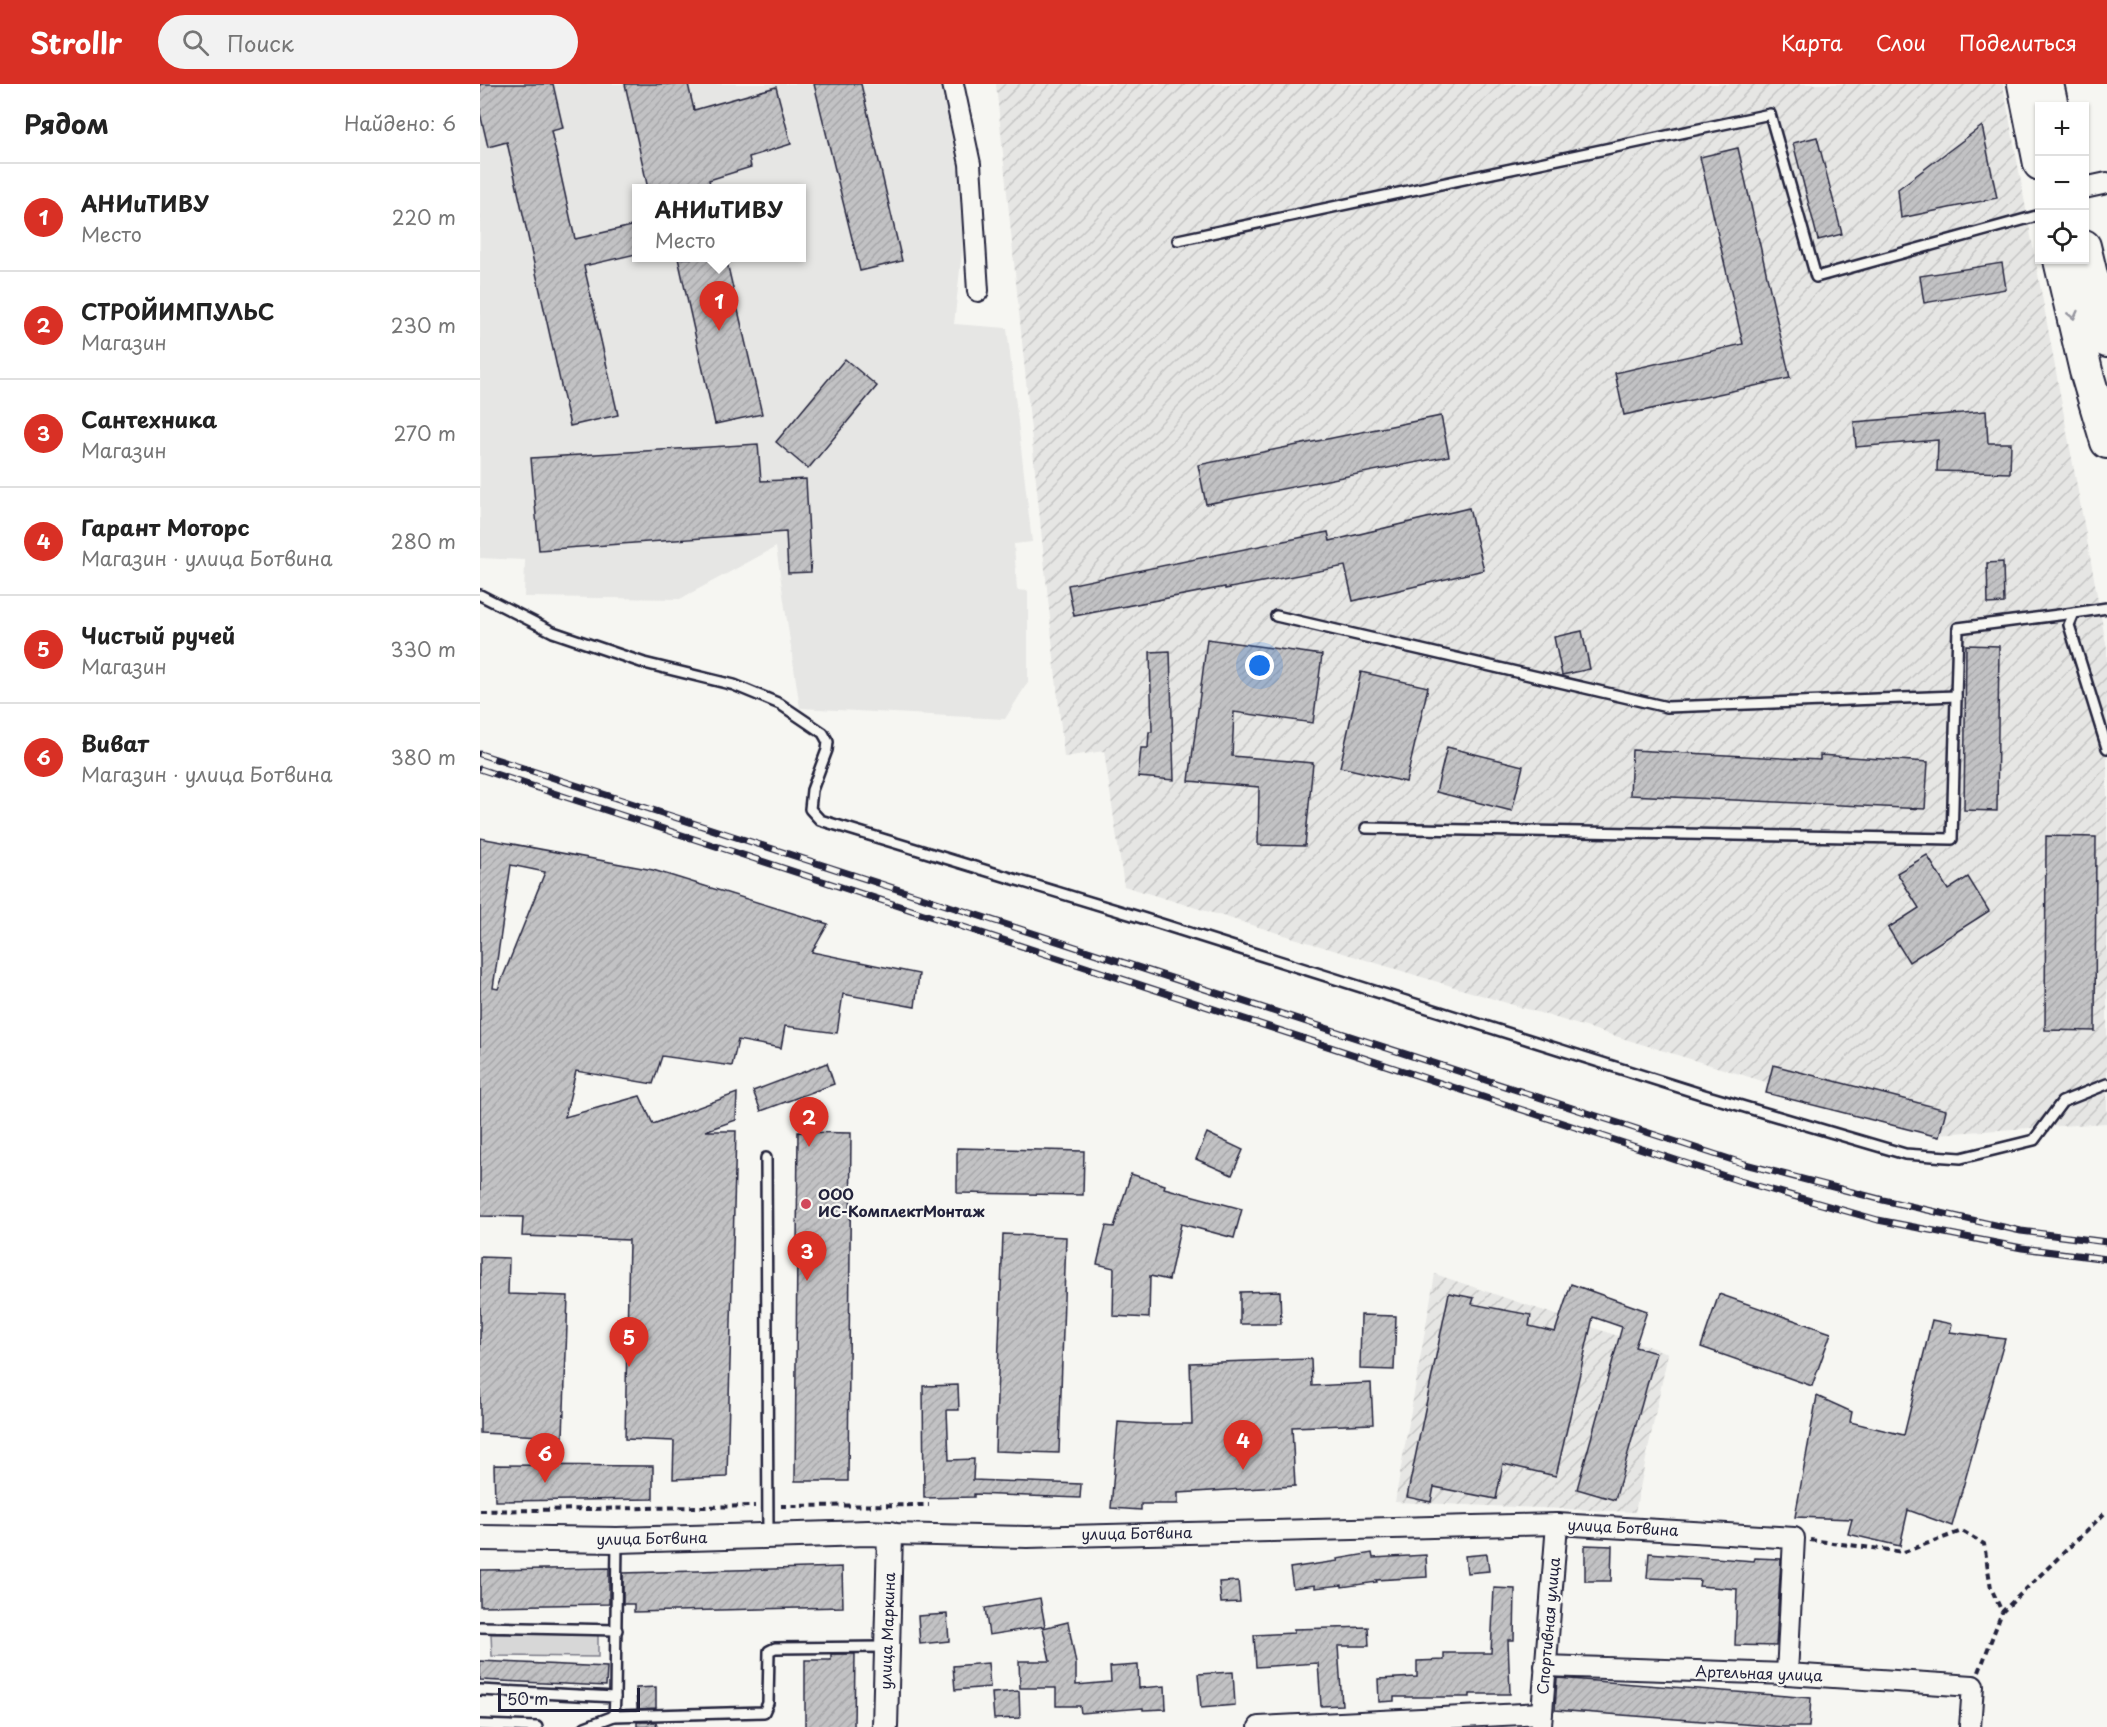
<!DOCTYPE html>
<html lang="ru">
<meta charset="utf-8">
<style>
body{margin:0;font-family:"Playpen Sans",sans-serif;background:#f2f2f2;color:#222}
.controls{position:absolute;right:18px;top:18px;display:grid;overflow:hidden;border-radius:0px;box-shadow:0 2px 4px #0004}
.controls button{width:54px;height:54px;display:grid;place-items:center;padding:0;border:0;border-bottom:2px solid #e0e0e0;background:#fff;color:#222;font:30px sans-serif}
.scale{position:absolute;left:18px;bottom:15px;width:142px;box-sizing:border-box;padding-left:6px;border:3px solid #22223b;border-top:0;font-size:16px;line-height:21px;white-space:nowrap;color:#22223b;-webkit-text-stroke:4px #f6f6f2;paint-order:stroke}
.you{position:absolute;left:780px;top:582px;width:21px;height:21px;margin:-15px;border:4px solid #fff;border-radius:50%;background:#1a73e8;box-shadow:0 0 0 9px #1a73e833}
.badge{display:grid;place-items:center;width:39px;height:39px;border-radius:50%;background:#d93025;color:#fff;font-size:20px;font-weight:700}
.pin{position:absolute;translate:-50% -50px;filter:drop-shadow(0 2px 3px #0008)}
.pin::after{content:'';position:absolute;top:32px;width:21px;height:18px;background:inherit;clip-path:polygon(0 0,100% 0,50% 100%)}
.popup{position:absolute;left:152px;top:100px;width:174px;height:78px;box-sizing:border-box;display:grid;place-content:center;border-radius:0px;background:#fff;filter:drop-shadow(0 2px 4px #0005);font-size:20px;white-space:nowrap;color:#767676}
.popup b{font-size:22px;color:#222}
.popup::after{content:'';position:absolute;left:50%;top:100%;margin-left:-12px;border:12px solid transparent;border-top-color:#fff}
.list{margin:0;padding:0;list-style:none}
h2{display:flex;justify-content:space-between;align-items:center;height:78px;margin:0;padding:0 24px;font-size:26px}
h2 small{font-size:20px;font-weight:400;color:#767676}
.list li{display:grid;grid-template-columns:39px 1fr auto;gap:18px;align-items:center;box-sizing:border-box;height:108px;padding:0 24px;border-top:2px solid #e0e0e0}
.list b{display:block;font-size:22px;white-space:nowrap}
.list p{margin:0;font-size:20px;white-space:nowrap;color:#767676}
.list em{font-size:20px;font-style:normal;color:#767676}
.icon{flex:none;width:33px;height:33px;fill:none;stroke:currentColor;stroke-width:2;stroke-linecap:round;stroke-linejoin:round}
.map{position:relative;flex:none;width:1627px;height:1643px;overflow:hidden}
header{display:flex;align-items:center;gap:36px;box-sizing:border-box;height:84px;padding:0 30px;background:#d93025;color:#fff}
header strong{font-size:28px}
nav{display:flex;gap:33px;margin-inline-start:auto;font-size:21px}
.search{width:420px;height:54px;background:#f2f2f2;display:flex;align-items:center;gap:15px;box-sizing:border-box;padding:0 21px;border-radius:33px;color:#767676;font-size:22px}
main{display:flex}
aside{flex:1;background:#fff}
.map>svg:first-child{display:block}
.built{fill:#e6e6e4;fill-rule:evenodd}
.industrial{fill:url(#industrial-furrows)}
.pitch{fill:#d7d7d7;stroke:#7c7c89;stroke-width:1.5}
.building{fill:url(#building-hatch);stroke:#22223b;stroke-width:1.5;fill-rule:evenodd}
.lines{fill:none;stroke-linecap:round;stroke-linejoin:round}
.service-casing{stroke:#22223b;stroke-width:14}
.minor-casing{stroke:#22223b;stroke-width:24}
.tertiary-casing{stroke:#22223b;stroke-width:28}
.trunk-casing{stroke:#22223b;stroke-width:36}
.path{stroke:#22223b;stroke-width:4;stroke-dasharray:6 4.5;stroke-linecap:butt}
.service{stroke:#f6f6f2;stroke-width:9}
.minor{stroke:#f6f6f2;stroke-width:20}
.tertiary{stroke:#f6f6f2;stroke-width:24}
.trunk{stroke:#f6f6f2;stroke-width:32}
.rail-casing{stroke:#22223b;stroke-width:7}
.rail{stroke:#f6f6f2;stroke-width:4.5;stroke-dasharray:14;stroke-linecap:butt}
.oneway{stroke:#9797a0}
.poi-dot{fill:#d1495b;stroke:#f6f6f2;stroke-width:2}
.labels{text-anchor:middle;stroke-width:4.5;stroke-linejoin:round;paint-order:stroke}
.poi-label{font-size:15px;font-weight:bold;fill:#22223b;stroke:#f6f6f2;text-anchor:start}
.street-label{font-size:15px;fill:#22223b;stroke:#f6f6f2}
</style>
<header>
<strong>Strollr</strong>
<div class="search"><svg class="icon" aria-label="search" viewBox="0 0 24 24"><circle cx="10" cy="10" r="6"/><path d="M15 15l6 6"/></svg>Поиск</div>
<nav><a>Карта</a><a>Слои</a><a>Поделиться</a></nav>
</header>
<main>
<aside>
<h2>Рядом<small>Найдено: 6</small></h2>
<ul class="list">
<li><span class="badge">1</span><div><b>АНИиТИВУ</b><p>Место</p></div><em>220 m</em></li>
<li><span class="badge">2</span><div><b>СТРОЙИМПУЛЬС</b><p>Магазин</p></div><em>230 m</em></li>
<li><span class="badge">3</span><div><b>Сантехника</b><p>Магазин</p></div><em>270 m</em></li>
<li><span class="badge">4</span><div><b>Гарант Моторс</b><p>Магазин · улица Ботвина</p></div><em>280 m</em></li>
<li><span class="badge">5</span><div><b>Чистый ручей</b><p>Магазин</p></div><em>330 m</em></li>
<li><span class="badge">6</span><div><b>Виват</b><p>Магазин · улица Ботвина</p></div><em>380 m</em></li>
</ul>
</aside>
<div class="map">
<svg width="1627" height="1643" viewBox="0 0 1627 1643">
<defs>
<pattern id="industrial-furrows" width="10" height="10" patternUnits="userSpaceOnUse" patternTransform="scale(1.5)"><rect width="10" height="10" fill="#e6e6e4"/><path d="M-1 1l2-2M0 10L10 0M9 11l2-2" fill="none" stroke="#c5c5c4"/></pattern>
<pattern id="building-hatch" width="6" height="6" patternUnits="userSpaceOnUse" patternTransform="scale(1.5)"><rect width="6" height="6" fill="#c2c2c4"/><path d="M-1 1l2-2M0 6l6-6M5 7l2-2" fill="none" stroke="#a6a6a9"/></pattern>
</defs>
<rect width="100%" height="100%" fill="#f6f6f2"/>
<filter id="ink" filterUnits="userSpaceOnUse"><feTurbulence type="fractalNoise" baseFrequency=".0167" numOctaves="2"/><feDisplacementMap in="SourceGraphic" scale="12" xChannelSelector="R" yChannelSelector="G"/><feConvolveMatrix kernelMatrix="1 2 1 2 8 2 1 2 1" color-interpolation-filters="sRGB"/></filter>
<g filter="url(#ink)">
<path class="built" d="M0 0H465L488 114 474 240 527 244 552 458 534 460 537 506 548 507V598L525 635 320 624 296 463 200 515 44 513 45 476 0 474ZM156 104H322V174H156Z"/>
<g class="industrial">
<path d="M516 0H1523L1627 565V1039L1456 1050 644 802 624 667 584 673Z"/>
<path d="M955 1190 1188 1269 1155 1428 915 1418Z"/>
</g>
<path class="pitch" d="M11 1550H118V1573L12 1572Z"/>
<g class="building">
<path d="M0 0H73L83 44 71 47 95 155 156 141V170L104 182 138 331 90 342 27 58 8 63 0 29Z"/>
<path d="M145 0H208L214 26 296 3 311 60 269 73 271 83 229 96 231 105H168Z"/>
<path d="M334 0H381L422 177 380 187Z"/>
<path d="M1502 42 1517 114 1421 134 1418 105Z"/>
<path d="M1337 53 1362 150 1338 156 1313 59Z"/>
<path d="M1258 64 1310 294 1144 331 1135 289 1263 260 1220 73Z"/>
<path d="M198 174H246L282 330 235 340Z"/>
<path d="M1522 179 1526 205 1444 219 1440 192Z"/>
<path d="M365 275 397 302 328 385 296 358Z"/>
<path d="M1506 327 1508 359H1531L1530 389 1457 387 1458 356 1376 363 1374 338Z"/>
<path d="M961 332 969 372 726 420 718 381Z"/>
<path d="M278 360 281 397 326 395 331 488 308 489 306 448 59 466 51 374Z"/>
<path d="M989 424 1004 486 873 517 865 482 745 505V503L594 532 588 501 848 448 850 457Z"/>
<path d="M1523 478 1524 519 1508 520 1507 479Z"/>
<path d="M1102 547 1110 585 1082 591 1074 553Z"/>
<path d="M727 555 842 571 833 639 754 628 752 672 833 679 825 762 778 761 779 703 709 697Z"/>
<path d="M1486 561 1519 562 1517 727 1484 726Z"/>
<path d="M690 567 694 696 658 693 661 664H668L669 648H672L670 568Z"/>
<path d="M881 588 948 603 926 698 860 683Z"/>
<path d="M967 663 1043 682 1032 727 956 708Z"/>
<path d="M1152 666 1340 676V671L1448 678 1445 725 1150 711Z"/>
<path d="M1566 752 1616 753 1615 947 1565 946Z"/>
<path d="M0 754 173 786 348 840 332 868 439 890 435 923 363 910 357 949 305 942 301 964 258 956 252 982 182 972 173 1000 96 987 85 1033 160 1012 173 1040 257 1009 256 1036 225 1047H256L247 1393 193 1395 194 1357 145 1355 149 1156 42 1152 43 1133 0 1132ZM31 781 65 788 18 905 13 904Z"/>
<path d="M1447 771 1468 806 1488 793 1509 827 1429 878 1408 844 1439 824 1417 789Z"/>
<path d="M347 979 354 1000 281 1027 273 1007Z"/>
<path d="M1293 981 1466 1026 1459 1053 1286 1009Z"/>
<path d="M318 1048 371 1049 368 1397H315Z"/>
<path d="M727 1049 763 1066 752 1091 716 1075Z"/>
<path d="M477 1064 604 1067 603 1111 477 1109Z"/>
<path d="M651 1090 685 1101 684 1104 762 1125 754 1154 701 1140 689 1196 670 1192 669 1234 633 1232 634 1184 617 1180 626 1142 634 1143Z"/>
<path d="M523 1150 586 1153 579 1369 515 1367Z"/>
<path d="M0 1173 29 1174 28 1210 88 1212 83 1353 0 1349Z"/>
<path d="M1091 1200 1167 1227 1155 1263 1176 1269 1135 1416 1097 1405 1142 1243 1113 1233 1076 1392 1023 1380 1016 1415 954 1403 951 1418 927 1413 969 1209 994 1214 992 1220 1051 1231 1049 1242 1075 1248Z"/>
<path d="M800 1207 801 1240H760V1208Z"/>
<path d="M1239 1210 1351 1249 1332 1302 1221 1263Z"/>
<path d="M881 1231 916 1232 914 1286 880 1285Z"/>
<path d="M1452 1236 1472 1240 1470 1248 1525 1255 1472 1442 1428 1426 1420 1462 1368 1450 1372 1435 1315 1433 1337 1312 1372 1328 1370 1338 1424 1351Z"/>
<path d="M831 1275 832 1302 891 1299 893 1340 812 1343 815 1402 698 1409V1420H661V1426L631 1424 638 1338 668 1340H712L710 1279Z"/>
<path d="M478 1301 479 1326H467L469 1376 494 1375 493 1396 601 1400 600 1414 494 1410V1413L444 1414 443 1302Z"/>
<path d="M14 1381 173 1382V1415L15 1417Z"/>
<path d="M1105 1461 1132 1462 1131 1497H1105Z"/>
<path d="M892 1469 893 1474 946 1471 947 1493 896 1496 897 1498 862 1503V1501L835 1504V1501L813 1504 810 1484 858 1477 857 1475Z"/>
<path d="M1169 1469 1274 1477 1275 1474 1301 1475 1296 1562 1255 1561 1257 1505 1219 1502 1220 1496 1167 1494Z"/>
<path d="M1007 1470 1009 1487 987 1489 985 1472Z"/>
<path d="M362 1483 363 1523 154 1528V1520H143V1489Z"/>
<path d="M129 1484V1520L0 1522V1486Z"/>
<path d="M758 1497 760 1518 741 1519 739 1498Z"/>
<path d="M1014 1504 1035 1505 1034 1556H1028L1030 1610H990V1613H914V1617L899 1618 898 1595 937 1593V1577L964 1576V1569H1011Z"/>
<path d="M560 1514 565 1542 509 1551 505 1524Z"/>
<path d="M467 1530 469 1557 440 1560 438 1532Z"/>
<path d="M588 1538 596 1580V1601L631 1598 630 1583 658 1581 659 1604 685 1602 686 1625 663 1626V1624L601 1629 600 1622H576V1604H540L539 1577H570L563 1544Z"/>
<path d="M888 1543 889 1562H858L862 1621 841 1622 838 1579 776 1583 774 1551 814 1549V1545Z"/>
<path d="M351 1570H375L374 1643H325V1576H351Z"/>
<path d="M0 1577 127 1583 126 1602 0 1596Z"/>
<path d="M508 1579 510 1603 475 1606 473 1582Z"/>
<path d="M753 1588 755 1621 721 1624 718 1590Z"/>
<path d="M1077 1594 1331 1614 1329 1643H1303L1075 1626Z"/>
<path d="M176 1603V1624L157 1625 156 1604Z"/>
<path d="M539 1607 540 1634 514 1635 512 1609Z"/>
<path d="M157 1638H176L177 1643H157Z"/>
</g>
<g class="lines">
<g class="service-casing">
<g id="service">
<path d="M698 156 1290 30 1336 193 1560 131"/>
<path d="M0 511 73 548 164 579 254 601 300 620 343 649 348 658 347 666 332 706 330 725 340 736 659 833 1224 1011 1425 1070 1481 1074 1554 1056 1582 1018 1627 1000"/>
<path d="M1627 524 1594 529 1589 541 1627 664"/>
<path d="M796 532 1187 623 1476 612"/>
<path d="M886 744 1472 755 1478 544 1594 529"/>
<path d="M286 1074 288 1449"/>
<path d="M0 1543 137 1546"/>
<path d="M0 1606 135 1613 134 1632 284 1628 288 1619 289 1567 295 1564 405 1563"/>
<path d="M135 1613 137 1457"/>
<path d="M0 1641 57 1643"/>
<path d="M105 1643 134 1632"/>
</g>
</g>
<g class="minor-casing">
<g id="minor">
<path d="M473 0 490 80 498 207"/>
<path d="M1604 104 1627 99"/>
<path d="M410 1450 547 1453 1077 1440 1314 1454 1307 1590"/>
<path d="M1065 1582 1307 1590 1493 1602 1490 1643"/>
<path d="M1061 1641 1077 1440"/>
<path d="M779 1643 1062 1629"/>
</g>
</g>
<g class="tertiary-casing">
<path id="tertiary" d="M0 1454 137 1456 388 1449 410 1450 405 1643"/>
</g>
<g class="trunk-casing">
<g id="trunk">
<path d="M1544 0 1560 80"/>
<path d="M1567 0 1572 22"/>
<path d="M1604 162 1627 257"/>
<path d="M1580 176 1606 287 1627 358"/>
</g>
</g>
<g class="path">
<path d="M301 1422 449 1421"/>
<path d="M0 1427 275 1422"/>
<path d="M1330 1456 1424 1468 1482 1447 1504 1460 1511 1504 1522 1528 1627 1427"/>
<path d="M1499 1588 1522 1528"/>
</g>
<use href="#service" class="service"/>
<use href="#minor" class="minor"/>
<use href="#tertiary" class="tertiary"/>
<use href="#trunk" class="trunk"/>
<g class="rail-casing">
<g id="rail">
<path d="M0 670 1265 1080 1403 1116 1541 1147 1627 1158"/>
<path d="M0 685 1260 1097 1398 1136 1542 1164 1627 1175"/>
</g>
</g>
<use href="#rail" class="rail"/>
</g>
<defs><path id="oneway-chevron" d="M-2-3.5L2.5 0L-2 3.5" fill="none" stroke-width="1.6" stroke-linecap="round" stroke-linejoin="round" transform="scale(1.5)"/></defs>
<use class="oneway" href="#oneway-chevron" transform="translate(1593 231) rotate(77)"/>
</g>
<circle class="poi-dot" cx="326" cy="1120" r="6"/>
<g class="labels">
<g class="poi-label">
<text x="338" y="1116">ООО<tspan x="338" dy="17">ИС-КомплектМонтаж</tspan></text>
</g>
<g class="street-label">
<text transform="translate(1143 1444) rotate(3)" y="5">улица Ботвина</text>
<text transform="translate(657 1450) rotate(-1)" y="5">улица Ботвина</text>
<text transform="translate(172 1455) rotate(-1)" y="5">улица Ботвина</text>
<text transform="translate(1069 1542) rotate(-85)" y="5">Спортивная улица</text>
<text transform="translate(408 1547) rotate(-88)" y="5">улица Маркина</text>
<text transform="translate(1279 1590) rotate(2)" y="5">Артельная улица</text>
</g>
</g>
</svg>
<div class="controls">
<button>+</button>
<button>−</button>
<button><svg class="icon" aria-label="locate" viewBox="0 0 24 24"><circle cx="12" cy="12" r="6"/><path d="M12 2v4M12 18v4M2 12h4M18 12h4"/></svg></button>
</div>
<div class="scale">50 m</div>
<div class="you"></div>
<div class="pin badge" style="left:239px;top:247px">1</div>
<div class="popup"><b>АНИиТИВУ</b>Место</div>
<div class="pin badge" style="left:329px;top:1063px">2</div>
<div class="pin badge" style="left:327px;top:1197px">3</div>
<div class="pin badge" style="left:763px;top:1386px">4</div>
<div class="pin badge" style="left:149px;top:1283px">5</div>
<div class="pin badge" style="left:65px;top:1399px">6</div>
</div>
</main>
